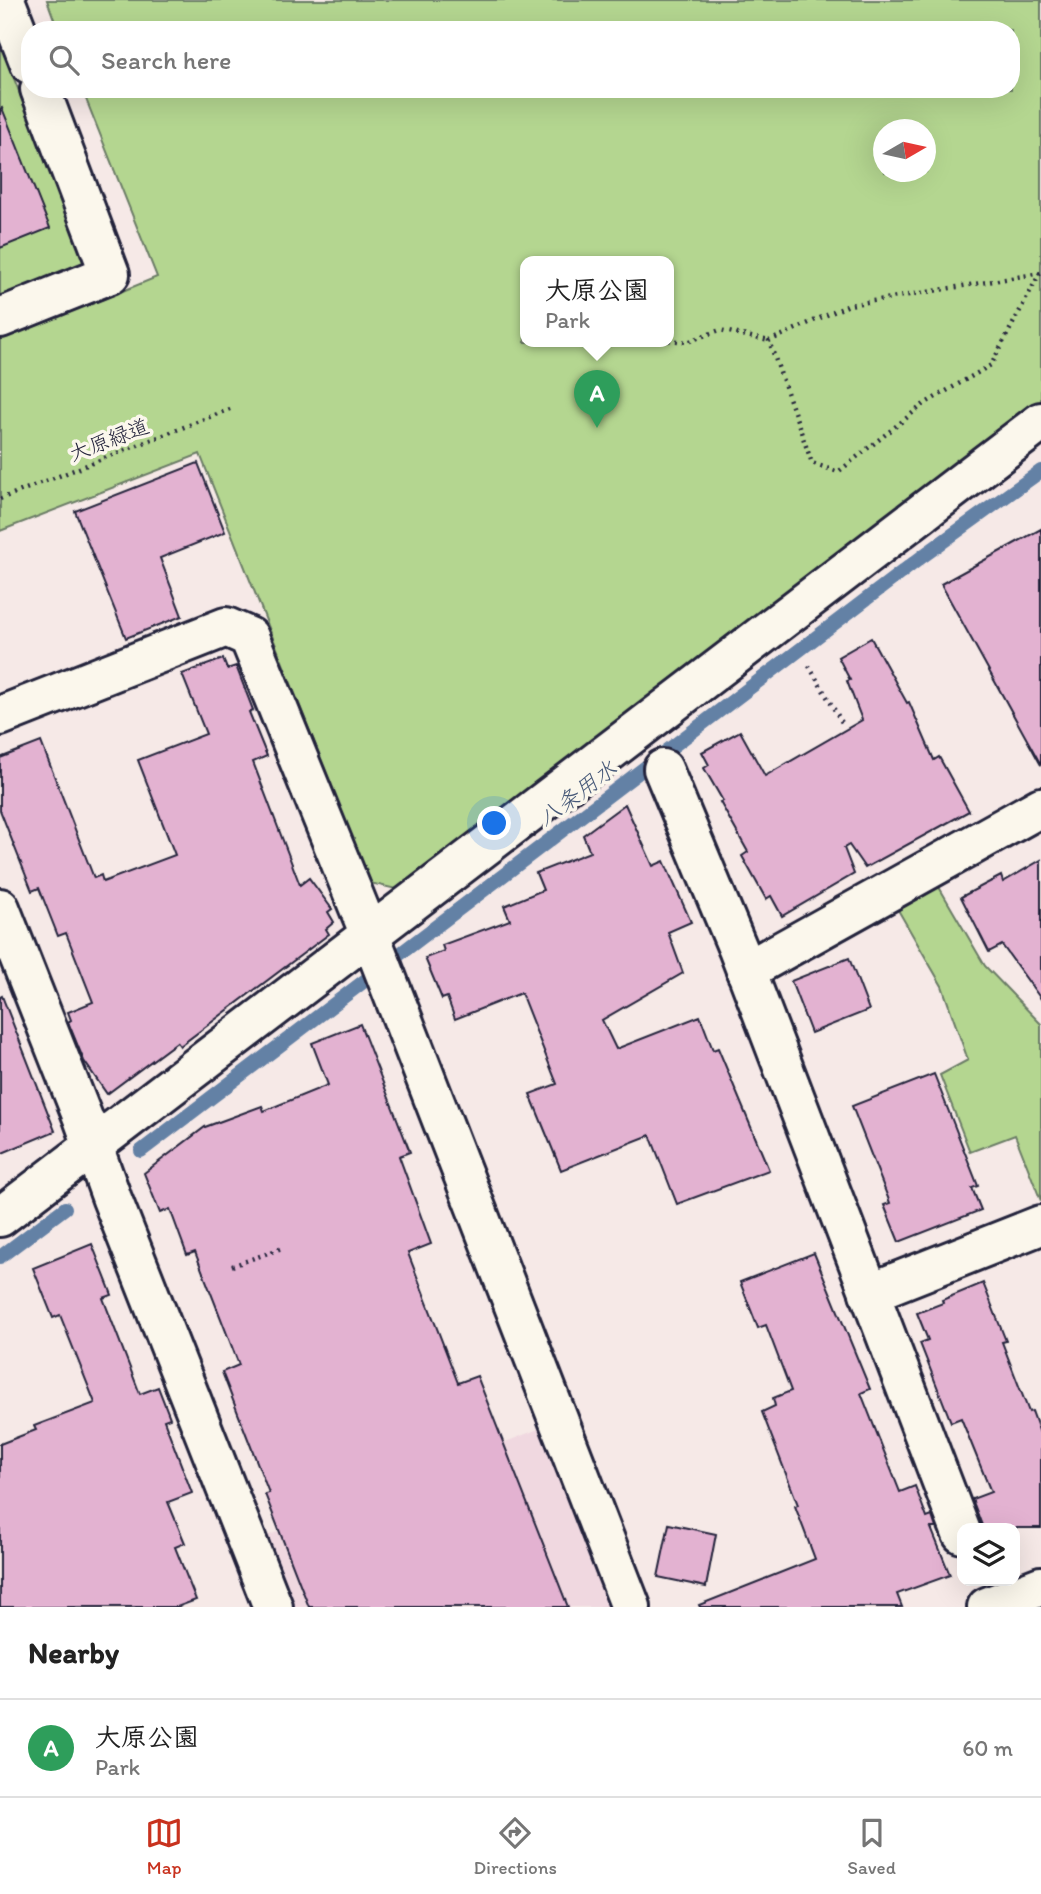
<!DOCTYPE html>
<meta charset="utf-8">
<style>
body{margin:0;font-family:Itim,"Klee One",sans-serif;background:#f2f2f2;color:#222}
.controls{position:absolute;right:21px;bottom:21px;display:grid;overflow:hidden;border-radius:14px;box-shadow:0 7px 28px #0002}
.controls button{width:63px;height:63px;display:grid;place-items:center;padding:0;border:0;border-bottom:2px solid #e0e0e0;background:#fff;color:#222;font:35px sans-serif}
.compass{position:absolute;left:873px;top:119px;width:63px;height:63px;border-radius:50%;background:#fff;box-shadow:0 7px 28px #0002;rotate:81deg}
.you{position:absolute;left:495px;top:824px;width:24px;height:24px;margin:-18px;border:5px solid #fff;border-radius:50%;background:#1a73e8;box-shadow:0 0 0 10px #1a73e833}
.badge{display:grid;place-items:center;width:46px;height:46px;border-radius:50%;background:#c8321e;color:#fff;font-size:23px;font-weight:700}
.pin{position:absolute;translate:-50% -58px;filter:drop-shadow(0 2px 4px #0008)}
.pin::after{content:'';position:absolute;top:37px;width:24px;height:21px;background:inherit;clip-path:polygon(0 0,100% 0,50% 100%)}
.popup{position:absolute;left:520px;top:256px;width:154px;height:91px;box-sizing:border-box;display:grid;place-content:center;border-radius:14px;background:#fff;filter:drop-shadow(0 2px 5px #0005);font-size:23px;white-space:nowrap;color:#767676}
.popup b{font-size:26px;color:#222}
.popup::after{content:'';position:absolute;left:50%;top:100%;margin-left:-14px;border:14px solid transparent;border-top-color:#fff}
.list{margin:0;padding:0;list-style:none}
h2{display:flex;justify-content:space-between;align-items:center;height:91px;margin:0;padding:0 28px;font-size:30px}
h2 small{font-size:23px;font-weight:400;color:#767676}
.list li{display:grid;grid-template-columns:46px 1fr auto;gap:21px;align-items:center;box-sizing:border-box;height:98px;padding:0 28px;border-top:2px solid #e0e0e0}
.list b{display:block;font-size:26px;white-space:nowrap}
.list p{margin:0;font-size:23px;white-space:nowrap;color:#767676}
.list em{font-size:23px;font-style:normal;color:#767676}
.icon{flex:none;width:38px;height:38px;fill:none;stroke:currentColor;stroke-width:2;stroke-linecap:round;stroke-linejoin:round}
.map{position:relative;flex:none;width:1041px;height:1607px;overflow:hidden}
.search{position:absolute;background:#fff;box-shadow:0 7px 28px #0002;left:21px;right:21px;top:21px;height:77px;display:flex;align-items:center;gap:18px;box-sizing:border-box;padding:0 24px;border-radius:28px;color:#767676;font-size:26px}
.sheet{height:189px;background:#fff}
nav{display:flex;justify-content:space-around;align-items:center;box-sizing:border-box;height:98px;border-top:2px solid #e0e0e0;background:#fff;font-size:19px;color:#767676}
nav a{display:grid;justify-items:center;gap:4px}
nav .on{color:#c8321e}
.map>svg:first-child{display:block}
.built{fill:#f0d8e0}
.green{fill:#b4d690;stroke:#6b7c66;stroke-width:2;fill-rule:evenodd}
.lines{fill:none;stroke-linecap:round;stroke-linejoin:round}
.stream{stroke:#6481a5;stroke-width:14}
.building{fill:#e3b2d1;stroke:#22223b;stroke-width:2}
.minor-casing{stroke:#22223b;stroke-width:44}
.path{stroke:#22223b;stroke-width:4.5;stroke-dasharray:2 5;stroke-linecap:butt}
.minor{stroke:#fbf7ec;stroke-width:38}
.labels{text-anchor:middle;stroke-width:7;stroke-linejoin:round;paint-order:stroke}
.street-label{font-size:21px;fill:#22223b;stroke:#fbf7ec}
.water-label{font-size:23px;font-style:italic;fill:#485a79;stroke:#fbf7ec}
</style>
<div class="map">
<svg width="1041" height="1607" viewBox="0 0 1041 1607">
<rect width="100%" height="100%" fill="#f6e9e7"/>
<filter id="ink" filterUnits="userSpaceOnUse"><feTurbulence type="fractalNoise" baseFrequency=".0143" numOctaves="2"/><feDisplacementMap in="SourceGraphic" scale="14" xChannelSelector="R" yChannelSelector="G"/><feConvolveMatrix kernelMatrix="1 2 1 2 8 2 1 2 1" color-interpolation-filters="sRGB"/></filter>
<g filter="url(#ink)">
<path class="built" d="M541 1428 612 1607H295L267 1536Z"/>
<g class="green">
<path d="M47 0H1041V402L396 889 370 883 200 454 0 531V43L101 300 157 277 82 89H1011V30H58ZM884 130H926V172H884ZM525 262H669V342H525Z"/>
<path d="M939 887 985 966 1041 1024V1201L1015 1135 970 1152 940 1075 968 1060 942 986 898 910Z"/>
</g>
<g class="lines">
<g class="stream">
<path d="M141 1151 923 556 1041 471"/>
<path d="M0 1257 65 1208"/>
</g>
</g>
<g class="building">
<path d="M2 108 50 228 0 248V109Z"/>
<path d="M198 463 225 532 160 558 182 616 126 638 75 511Z"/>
<path d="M1041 529V765L941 584Z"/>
<path d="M871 638 907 703 909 702 934 760 939 757 969 811 865 868 849 845 844 848 854 874 782 916 771 896 766 899 742 856 748 852 720 802 723 801 704 768 709 765 702 752 740 731 765 776 862 720 847 681 850 680 838 657Z"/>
<path d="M223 659 227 669 236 666 253 710 249 712 267 756 253 762 300 885 309 878 332 909 328 912 334 922 326 929 329 934 180 1046 177 1042 107 1094 84 1061 68 1022 71 1020 68 1012 93 1002 66 933 58 936 39 888 32 891 0 810V758L41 742 94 878 101 875 103 882 175 855 138 760 206 734 182 674Z"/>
<path d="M625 804 653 866 664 861 691 922 668 932 683 973 602 1020 616 1049 700 1016 713 1050 718 1048 769 1170 677 1204 650 1135 561 1170 530 1094 557 1084 521 993 455 1019 447 997 442 999 425 958 444 951 442 945 510 920 504 906 543 890 536 873 590 852 583 835Z"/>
<path d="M1041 860V999L1002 945 989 952 961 897 1001 876 1003 882Z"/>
<path d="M849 958 869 1010 811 1033 791 981Z"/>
<path d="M2 996 55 1131 0 1154V997Z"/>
<path d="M360 1024 410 1152 399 1156 431 1244 408 1253 458 1383 477 1376 568 1607H309L265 1494 269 1493 222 1372 239 1365 195 1252 187 1255 170 1209 160 1213 144 1173 205 1127 262 1106 264 1111 328 1085 312 1043Z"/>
<path d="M934 1074 978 1186 972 1188 981 1210 899 1242 884 1205 890 1203 852 1106Z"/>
<path d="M92 1244 112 1295 103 1298 140 1394 158 1387 170 1418 164 1420 192 1493 168 1502 185 1543 175 1547 196 1600 177 1607H0V1444L36 1430 34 1426 95 1403 60 1315 53 1318 33 1268Z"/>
<path d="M814 1253 870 1389 861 1393 900 1492 915 1486 927 1518 932 1516 936 1528H931L950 1575 897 1594 902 1607H700L699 1605 815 1559 795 1506 798 1505 762 1412 775 1406 773 1398 791 1391 766 1325 758 1328 740 1282Z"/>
<path d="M983 1283 1006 1341 1002 1342 1029 1412 1032 1411 1041 1436V1528H983L972 1499 991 1492 961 1418 951 1422 920 1343 928 1340 917 1313 943 1303 942 1300Z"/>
<path d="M669 1524 716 1534 706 1587 658 1577Z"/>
</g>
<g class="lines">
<g class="minor-casing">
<g id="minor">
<path d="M5 0 30 64"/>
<path d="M0 318 110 274 40 89"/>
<path d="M0 716 226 627 249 637 370 935 631 1607"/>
<path d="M663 769 738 949 962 1534"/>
<path d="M0 908 83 1118 112 1199 273 1607"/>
<path d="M746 971 1041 807"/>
<path d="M0 1217 1041 422"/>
<path d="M869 1293 1041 1225"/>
<path d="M987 1607 1041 1586"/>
</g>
</g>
<g class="path">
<path d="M1040 273 991 365 924 404 838 472 812 463 769 341 849 305 1041 273"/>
<path d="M669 340 687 342 720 330 769 341"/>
<path d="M0 499 230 409"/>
<path d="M809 666 844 726"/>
<path d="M232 1266 282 1248"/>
</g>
<use href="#minor" class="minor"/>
</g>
</g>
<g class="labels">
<g class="street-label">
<text transform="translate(109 440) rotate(-21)" y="7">大原緑道</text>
</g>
<g class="water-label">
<text transform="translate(577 793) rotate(-37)" y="8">八条用水</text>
</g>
</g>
</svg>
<div class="controls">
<button><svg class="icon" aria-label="layers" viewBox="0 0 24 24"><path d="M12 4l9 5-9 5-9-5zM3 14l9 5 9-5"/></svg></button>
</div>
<svg class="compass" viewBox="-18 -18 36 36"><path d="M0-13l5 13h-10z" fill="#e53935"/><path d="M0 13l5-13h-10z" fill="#767676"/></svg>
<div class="you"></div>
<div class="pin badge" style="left:597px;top:428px;background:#2e9e5b">A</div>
<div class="popup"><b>大原公園</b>Park</div>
<div class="search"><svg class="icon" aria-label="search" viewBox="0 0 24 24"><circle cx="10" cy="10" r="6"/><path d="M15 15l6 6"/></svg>Search here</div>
</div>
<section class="sheet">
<h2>Nearby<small></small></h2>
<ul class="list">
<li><span class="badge" style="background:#2e9e5b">A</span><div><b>大原公園</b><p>Park</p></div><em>60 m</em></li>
</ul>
</section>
<nav>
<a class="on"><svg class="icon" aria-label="map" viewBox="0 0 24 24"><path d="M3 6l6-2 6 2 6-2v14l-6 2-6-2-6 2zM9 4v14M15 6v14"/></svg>Map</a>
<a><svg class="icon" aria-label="directions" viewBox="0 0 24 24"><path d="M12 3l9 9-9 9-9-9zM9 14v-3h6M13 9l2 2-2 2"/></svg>Directions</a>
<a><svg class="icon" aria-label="saved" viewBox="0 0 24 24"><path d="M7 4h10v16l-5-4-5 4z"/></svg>Saved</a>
</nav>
